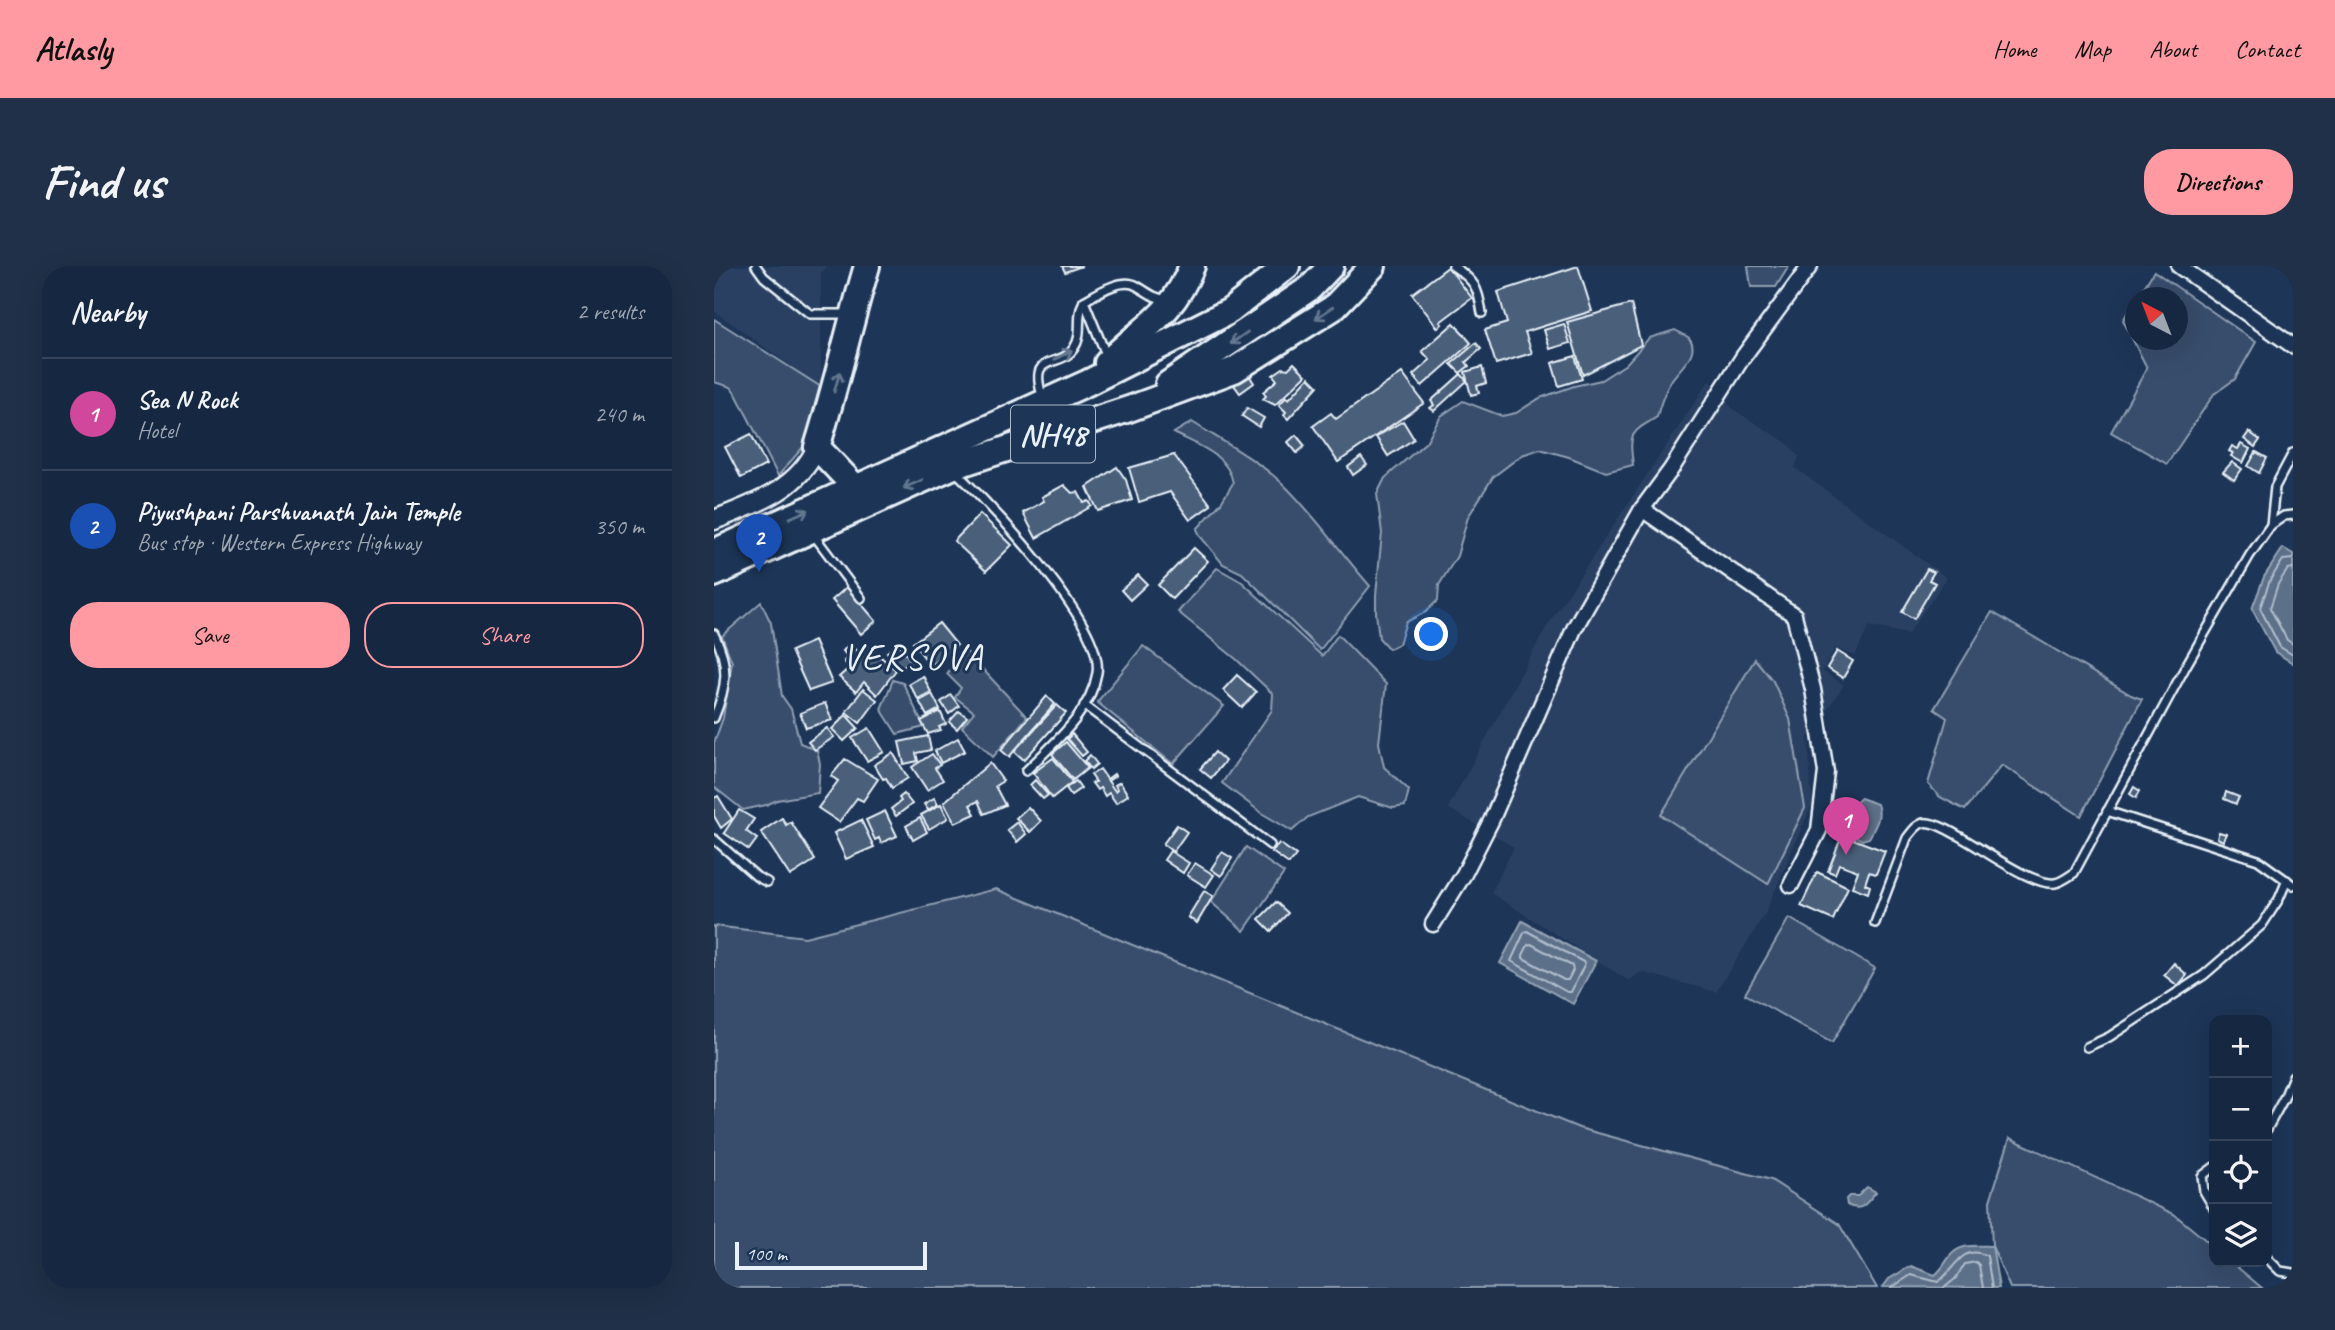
<!DOCTYPE html>
<meta charset="utf-8">
<style>
body{margin:0;font-family:Caveat,sans-serif;background:#1f3048;color:#f1f3f6}
.controls{position:absolute;right:21px;bottom:21px;display:grid;overflow:hidden;border-radius:14px;box-shadow:0 7px 28px #0002}
.controls button{width:63px;height:63px;display:grid;place-items:center;padding:0;border:0;border-bottom:2px solid #35445a;background:#162841;color:#f1f3f6;font:35px sans-serif}
.compass{position:absolute;left:1411px;top:21px;width:63px;height:63px;border-radius:50%;background:#162841;box-shadow:0 7px 28px #0002;rotate:318deg}
.scale{position:absolute;left:21px;bottom:18px;width:192px;box-sizing:border-box;padding-left:7px;border:4px solid #e8f1f8;border-top:0;font-size:19px;line-height:24px;white-space:nowrap;color:#e8f1f8;-webkit-text-stroke:5px #1d3557;paint-order:stroke}
.you{position:absolute;left:718px;top:369px;width:24px;height:24px;margin:-18px;border:5px solid #fff;border-radius:50%;background:#1a73e8;box-shadow:0 0 0 10px #1a73e833}
.badge{display:grid;place-items:center;width:46px;height:46px;border-radius:50%;background:#ff9aa2;color:#fff;font-size:23px;font-weight:700}
.pin{position:absolute;translate:-50% -58px;filter:drop-shadow(0 2px 4px #0008)}
.pin::after{content:'';position:absolute;top:37px;width:24px;height:21px;background:inherit;clip-path:polygon(0 0,100% 0,50% 100%)}
.list{margin:0;padding:0;list-style:none}
h2{display:flex;justify-content:space-between;align-items:center;height:91px;margin:0;padding:0 28px;font-size:30px}
h2 small{font-size:23px;font-weight:400;color:#9ea6b1}
.list li{display:grid;grid-template-columns:46px 1fr auto;gap:21px;align-items:center;box-sizing:border-box;height:112px;padding:0 28px;border-top:2px solid #35445a}
.list b{display:block;font-size:26px;white-space:nowrap}
.list p{margin:0;font-size:23px;white-space:nowrap;color:#9ea6b1}
.list em{font-size:23px;font-style:normal;color:#9ea6b1}
.actions{display:flex;gap:14px;padding:21px 28px}
.actions a{flex:1;padding:16px 0;border:2px solid #ff9aa2;border-radius:28px;text-align:center;font-size:24px;color:#ff9aa2}
.actions .main{background:#ff9aa2;color:#111}
.icon{flex:none;width:38px;height:38px;fill:none;stroke:currentColor;stroke-width:2;stroke-linecap:round;stroke-linejoin:round}
.map{position:relative;flex:none;width:1579px;height:1022px;overflow:hidden;border-radius:28px}
header{display:flex;align-items:center;gap:42px;box-sizing:border-box;height:98px;padding:0 35px;background:#ff9aa2;color:#111}
header strong{font-size:33px}
nav{display:flex;gap:38px;margin-inline-start:auto;font-size:24px}
.intro{display:flex;align-items:center;justify-content:space-between;box-sizing:border-box;height:168px;padding:0 42px}
h1{margin:0;font-size:49px}
.button{padding:18px 32px;border-radius:28px;background:#ff9aa2;color:#111;font-size:24px;font-weight:700}
main{display:flex;gap:42px;padding:0 42px}
aside{flex:1;background:#162841;border-radius:28px;box-shadow:0 7px 28px #0002}
.map>svg:first-child{display:block}
.built{fill:#2a4162}
.green{fill:#374d6c;stroke:#909fb2;stroke-width:2}
.water{fill:#5d7089;stroke:#95a4b5;stroke-width:2}
.lines{fill:none;stroke-linecap:round;stroke-linejoin:round}
.shore{stroke:#b0bdcc;stroke-width:2}
.building{fill:#495e7a;stroke:#e8f1f8;stroke-width:2}
.service-casing{stroke:#e8f1f8;stroke-width:12}
.minor-casing{stroke:#e8f1f8;stroke-width:19}
.tertiary-casing{stroke:#e8f1f8;stroke-width:23}
.trunk-casing{stroke:#e8f1f8;stroke-width:30}
.service{stroke:#1d3557;stroke-width:7}
.minor{stroke:#1d3557;stroke-width:14}
.tertiary{stroke:#1d3557;stroke-width:18}
.trunk{stroke:#1d3557;stroke-width:24}
.oneway{stroke:#64778f}
.labels{text-anchor:middle;stroke-width:6;stroke-linejoin:round;paint-order:stroke}
.shield{fill:#1d3557;stroke:#abb9c8;stroke-width:2}
.shield-label{font-size:32px;font-weight:bold;fill:#e8f1f8}
.quarter-label{font-size:37px;letter-spacing:2px;fill:#e8f1f8;stroke:#1d3557}
</style>
<header>
<strong>Atlasly</strong>
<nav><a>Home</a><a>Map</a><a>About</a><a>Contact</a></nav>
</header>
<div class="intro"><h1>Find us</h1><a class="button">Directions</a></div>
<main>
<aside>
<h2>Nearby<small>2 results</small></h2>
<ul class="list">
<li><span class="badge" style="background:#d1479c">1</span><div><b>Sea N Rock</b><p>Hotel</p></div><em>240 m</em></li>
<li><span class="badge" style="background:#1a4fb4">2</span><div><b>Piyushpani Parshvanath Jain Temple</b><p>Bus stop · Western Express Highway</p></div><em>350 m</em></li>
</ul>
<div class="actions"><a class="main">Save</a><a>Share</a></div>
</aside>
<div class="map">
<svg width="1579" height="1022" viewBox="0 0 1579 1022">
<rect width="100%" height="100%" fill="#1d3557"/>
<filter id="ink" filterUnits="userSpaceOnUse"><feTurbulence type="fractalNoise" baseFrequency=".0143" numOctaves="2"/><feDisplacementMap in="SourceGraphic" scale="14" xChannelSelector="R" yChannelSelector="G"/><feConvolveMatrix kernelMatrix="1 2 1 2 8 2 1 2 1" color-interpolation-filters="sRGB"/></filter>
<g filter="url(#ink)">
<g class="built">
<path d="M0 0H113L107 7V121L0 45Z"/>
<path d="M995 115 1020 144 1073 177 1085 191 1081 202 1233 312 1194 368 1155 360 1141 390 1121 382 1108 405 1130 419 1094 471 1098 538 1051 648 1002 726 927 706 915 715 777 627 800 581 734 542 833 360Z"/>
</g>
<g class="green">
<path d="M1034 0H1075L1062 21H1037Z"/>
<path d="M1440 5 1542 76 1521 113 1500 128 1453 198 1397 166 1433 102 1409 54 1421 35 1422 74H1464V32L1424 31Z"/>
<path d="M0 53 107 121 90 180 64 210 22 128 17 121 0 116Z"/>
<path d="M961 64C964 66 972 69 975 72 988 87 962 105 957 115 950 127 946 138 943 151 916 167 915 167 919 199L892 206 855 191 826 183 808 189 779 211 754 251 743 290 725 319 724 334 712 346 692 356 685 378 675 383 665 372 662 347V329L668 267 663 228 671 212 712 176 727 150 749 135 788 150 802 147 826 132 860 120 887 114 912 98 935 72Z"/>
<path d="M478 156C508 175 542 193 568 217 601 249 626 286 656 320L606 384 528 307 509 298 486 270 483 263 507 237 519 217C514 188 483 179 460 167Z"/>
<path d="M503 302 528 316 608 390 624 369 672 418 665 477 670 501 695 524 691 540 679 542 644 531 594 551 578 565 549 548 508 517 558 444 559 428 522 393 464 346Z"/>
<path d="M47 336 57 357 68 430 77 443 86 477 103 484 106 498 104 527 63 534 52 539 29 544 0 521V477L9 452 18 396 8 370Z"/>
<path d="M1278 346 1417 429 1428 433 1367 550 1288 499 1251 544 1226 531 1214 518 1233 452 1220 443Z"/>
<path d="M429 380 510 440 459 498 383 436Z"/>
<path d="M250 383 313 451 279 491 248 461 260 446 241 431 247 422 233 408Z"/>
<path d="M1041 393 1059 415 1076 453 1091 542 1054 618 947 549Z"/>
<path d="M179 414 189 417 210 461 183 468 167 443Z"/>
<path d="M532 581 570 607 530 665 497 636Z"/>
<path d="M282 623 865 862 1057 914 1125 958 1163 1022H0V660L91 671Z"/>
<path d="M1075 652 1161 702 1118 777 1031 728Z"/>
<path d="M1296 872 1460 948 1500 981V996H1517L1548 1022H1296L1278 980 1276 935Z"/>
</g>
<g class="water">
<path d="M1569 282 1579 288V397L1561 386 1538 343 1550 311Z"/>
<path d="M1147 532 1163 538C1168 551 1161 561 1155 572L1148 574 1138 569C1134 558 1140 547 1142 536Z"/>
<path d="M808 655 882 695 859 738 786 697Z"/>
<path d="M1153 921 1162 926C1152 937 1148 947 1133 939L1132 933 1135 930H1144Z"/>
<path d="M1278 980 1285 1022 1169 1021 1175 1013 1197 1000 1221 1009C1230 1002 1232 993 1239 987 1249 977 1266 980 1278 980Z"/>
</g>
<g class="lines">
<g class="shore">
<path d="M1579 293 1569 294 1556 314 1546 342 1566 381 1579 389"/>
<path d="M1579 302 1574 303 1564 318 1556 342 1573 374 1579 378"/>
<path d="M813 665 871 697 857 726H853L797 695 810 667Z"/>
<path d="M817 678 858 700 859 704 854 714H850L809 692V689L814 679Z"/>
<path d="M1177 1022 1197 1009 1224 1016C1241 1004 1247 977 1273 990L1278 1022"/>
<path d="M1230 1022 1241 1013 1251 998 1262 996 1265 999 1269 1022"/>
</g>
</g>
<g class="building">
<path d="M348 0H368L351 6Z"/>
<path d="M864 0 878 45 811 66 818 87 782 98 771 64 793 57 784 26Z"/>
<path d="M734 1 758 32 726 56 728 58 724 62 698 28Z"/>
<path d="M917 38 927 79 869 109 853 56Z"/>
<path d="M740 57 757 77 708 120 699 109 716 94 708 85Z"/>
<path d="M850 58 856 77 836 83 830 64Z"/>
<path d="M762 77 767 83 752 96 755 100 746 107 737 98Z"/>
<path d="M861 90 868 113 845 120 838 97Z"/>
<path d="M580 97 592 109 561 139 549 133 552 130 549 126 563 114 559 109 569 102 574 103Z"/>
<path d="M768 101 772 117 763 120 765 127 757 129 751 106Z"/>
<path d="M532 104 540 117 526 127 517 115Z"/>
<path d="M688 107 710 137 624 196 599 160 617 147 622 153Z"/>
<path d="M747 108 753 115 720 145 716 142 720 139 717 135Z"/>
<path d="M595 111 604 120 574 153 570 149 572 146 565 139 572 131 575 133Z"/>
<path d="M533 142 550 152 545 161 528 150Z"/>
<path d="M689 155 700 173 674 190 662 171Z"/>
<path d="M1535 166 1546 174 1541 181 1530 173Z"/>
<path d="M37 168 52 199 27 212 11 181Z"/>
<path d="M582 169 591 180 583 187 574 176Z"/>
<path d="M1527 178 1536 183 1529 197 1517 190 1519 187 1515 185 1518 180 1524 183Z"/>
<path d="M1542 186 1553 192 1545 207 1534 200Z"/>
<path d="M460 189 497 239 476 254 456 226 425 236 415 202Z"/>
<path d="M647 191 653 199 639 209 634 201Z"/>
<path d="M1518 196 1528 203 1520 214 1509 206Z"/>
<path d="M403 201 412 214 418 234 384 245 373 221Z"/>
<path d="M350 219 358 227 364 226 370 237 375 235 378 240 322 272 309 247 330 235 328 231Z"/>
<path d="M266 248 298 279 272 305 240 275Z"/>
<path d="M480 282 494 295 458 333 444 319Z"/>
<path d="M1213 303 1220 306 1215 314 1221 317 1200 353 1188 346Z"/>
<path d="M424 309 433 318 416 334 407 324Z"/>
<path d="M133 321 162 355 147 368 118 334Z"/>
<path d="M225 357 243 379 217 400 199 377Z"/>
<path d="M100 375 118 417 95 425 77 385Z"/>
<path d="M135 378 145 386 153 379 182 404 163 429 150 416 142 426 125 411 135 402 130 395 134 391 129 385Z"/>
<path d="M185 378 197 395 185 403 173 386Z"/>
<path d="M1123 385 1139 395 1129 412 1113 402Z"/>
<path d="M523 409 542 426 528 442 509 424Z"/>
<path d="M209 410 217 426 204 433 195 418Z"/>
<path d="M149 423 163 434 146 457 132 446Z"/>
<path d="M218 428 226 443 213 450 205 435Z"/>
<path d="M237 429 245 440 235 448 227 436Z"/>
<path d="M333 430 341 438 295 491 287 484Z"/>
<path d="M111 437 118 454 92 462 86 447Z"/>
<path d="M343 439 352 447 310 494 300 485Z"/>
<path d="M226 445 232 458 225 461 227 464 214 468 207 455Z"/>
<path d="M245 445 253 451 243 463 235 456Z"/>
<path d="M132 449 144 462 130 475 118 463Z"/>
<path d="M113 462 120 471 101 484 94 476Z"/>
<path d="M155 462 170 486 153 495 138 472Z"/>
<path d="M358 468 373 486 368 490 353 473Z"/>
<path d="M214 470 217 484 202 487 204 495 190 498 185 476Z"/>
<path d="M244 472 251 485 227 497 221 485Z"/>
<path d="M352 476 374 502 359 514 338 488Z"/>
<path d="M501 486 511 495 497 512 486 503Z"/>
<path d="M179 487 194 512 178 522 172 512 169 513 160 499Z"/>
<path d="M218 488 226 499 221 502 229 514 213 524 198 501Z"/>
<path d="M376 489 383 498 377 503 370 495Z"/>
<path d="M339 492 358 516 338 532 319 507Z"/>
<path d="M131 493 164 513 149 535 143 532 125 556 104 542 124 515 117 510Z"/>
<path d="M276 497 289 515 281 520 291 539 270 548 264 535 256 539 261 548 241 557 230 536Z"/>
<path d="M386 503 393 513 400 508 401 510 394 515 401 525 403 523 401 519 406 516 414 529 402 537 395 527 391 530 386 522 383 524 378 517 382 516 377 509Z"/>
<path d="M321 514 334 529 329 533 316 519Z"/>
<path d="M362 515 367 522 357 529 352 522Z"/>
<path d="M1420 521 1426 525 1422 532 1416 528Z"/>
<path d="M1512 526 1525 531 1522 538 1510 533Z"/>
<path d="M190 528 198 538 182 550 177 543 187 535 185 532Z"/>
<path d="M4 530 18 553 7 562 0 550V532Z"/>
<path d="M220 532 224 538 214 544 210 538Z"/>
<path d="M227 538 234 552 215 563 207 549Z"/>
<path d="M314 541 327 555 316 566 302 552Z"/>
<path d="M25 544 40 553 32 565 43 573 35 584 10 567Z"/>
<path d="M171 545 183 570 167 577 165 572 161 574 152 554Z"/>
<path d="M68 552 72 559 77 556 101 594 76 610 47 566Z"/>
<path d="M206 552 213 566 199 574 192 560Z"/>
<path d="M147 554 160 581 132 593 120 567Z"/>
<path d="M303 556 312 568 303 576 293 564Z"/>
<path d="M463 559 473 566 459 586 449 578Z"/>
<path d="M1505 566 1512 568 1509 575 1503 572Z"/>
<path d="M1128 569 1171 585 1162 608 1155 606 1151 618 1156 620 1154 627 1138 621 1144 605 1125 598 1121 608 1114 605Z"/>
<path d="M565 577 582 589 575 598 558 586Z"/>
<path d="M456 585 475 597 469 607 450 594Z"/>
<path d="M508 586 518 592 507 610 497 603Z"/>
<path d="M481 597 500 609 492 621 473 609Z"/>
<path d="M1103 606 1134 621 1119 654 1087 640Z"/>
<path d="M490 625 499 630 483 657 474 651Z"/>
<path d="M562 636 574 647 557 665 545 653Z"/>
<path d="M1460 697 1473 709 1464 720 1450 709Z"/>
</g>
<g class="lines">
<g class="service-casing">
<g id="service">
<path d="M42 0 50 11 96 48H135"/>
<path d="M739 0C761 15 764 21 768 47"/>
<path d="M393 91 370 35C384 27 408 11 423 20 435 27 439 32 454 34"/>
<path d="M329 133C313 83 345 105 360 82 370 68 361 50 370 35"/>
<path d="M242 206C277 240 391 358 383 407 376 448 340 477 312 505"/>
<path d="M1557 259 1561 221 1579 187"/>
<path d="M99 268 147 332"/>
<path d="M0 368C16 399 13 420 0 452"/>
<path d="M370 439 556 579"/>
<path d="M1393 545 1544 594 1579 619"/>
<path d="M0 573 43 611 53 616"/>
<path d="M1161 657 1193 572C1198 566 1202 559 1209 557 1231 551 1310 621 1341 617 1348 616 1354 611 1360 607L1473 398 1536 289 1557 259 1570 250 1579 249"/>
<path d="M1373 781 1395 771 1490 709 1548 659 1565 633 1573 614"/>
<path d="M1553 863 1570 832 1579 810"/>
<path d="M1500 901 1488 910 1490 925 1500 942"/>
<path d="M1553 992 1566 1005 1579 1007"/>
</g>
</g>
<g class="minor-casing">
<g id="minor">
<path d="M1465 0 1579 80"/>
<path d="M928 243 1080 349 1099 423 1112 506 1105 564 1077 619"/>
<path d="M719 658 750 608 778 553 860 363 928 243 956 205 1029 91 1096 0"/>
</g>
</g>
<g class="tertiary-casing">
<path id="tertiary" d="M0 254C41 238 84 224 103 181"/>
</g>
<g class="trunk-casing">
<g id="trunk">
<path d="M393 97C429 60 457 52 478 0"/>
<path d="M454 118 596 22 617 0"/>
<path d="M142 222 103 181C122 121 135 60 153 0"/>
<path d="M0 286 373 117 516 45 573 0"/>
<path d="M0 308 237 201 415 143 520 104 619 42 659 0"/>
</g>
</g>
<use href="#service" class="service"/>
<use href="#minor" class="minor"/>
<use href="#tertiary" class="tertiary"/>
<use href="#trunk" class="trunk"/>
</g>
<defs><path id="oneway-shaft" d="M-6 0H5M1.5-3L5.5 0L1.5 3" fill="none" stroke-width="1.6" stroke-linecap="round" stroke-linejoin="round" transform="scale(1.75)"/></defs>
<g class="oneway">
<use href="#oneway-shaft" transform="translate(610 47) rotate(146)"/>
<use href="#oneway-shaft" transform="translate(525 72) rotate(145)"/>
<use href="#oneway-shaft" transform="translate(349 89) rotate(-29)"/>
<use href="#oneway-shaft" transform="translate(123 116) rotate(-74)"/>
<use href="#oneway-shaft" transform="translate(199 218) rotate(156)"/>
<use href="#oneway-shaft" transform="translate(85 248) rotate(-24)"/>
</g>
</g>
<g class="labels">
<rect class="shield" x="297" y="139.5" width="84" height="57" rx="5"/>
<g class="shield-label">
<text x="339" y="179">NH48</text>
</g>
<g class="quarter-label">
<text x="199" y="403">VERSOVA</text>
</g>
</g>
</svg>
<div class="controls">
<button>+</button>
<button>−</button>
<button><svg class="icon" aria-label="locate" viewBox="0 0 24 24"><circle cx="12" cy="12" r="6"/><path d="M12 2v4M12 18v4M2 12h4M18 12h4"/></svg></button>
<button><svg class="icon" aria-label="layers" viewBox="0 0 24 24"><path d="M12 4l9 5-9 5-9-5zM3 14l9 5 9-5"/></svg></button>
</div>
<svg class="compass" viewBox="-18 -18 36 36"><path d="M0-13l5 13h-10z" fill="#e53935"/><path d="M0 13l5-13h-10z" fill="#9ea6b1"/></svg>
<div class="scale">100 m</div>
<div class="you"></div>
<div class="pin badge" style="left:1132px;top:589px;background:#d1479c">1</div>
<div class="pin badge" style="left:45px;top:306px;background:#1a4fb4">2</div>
</div>
</main>
